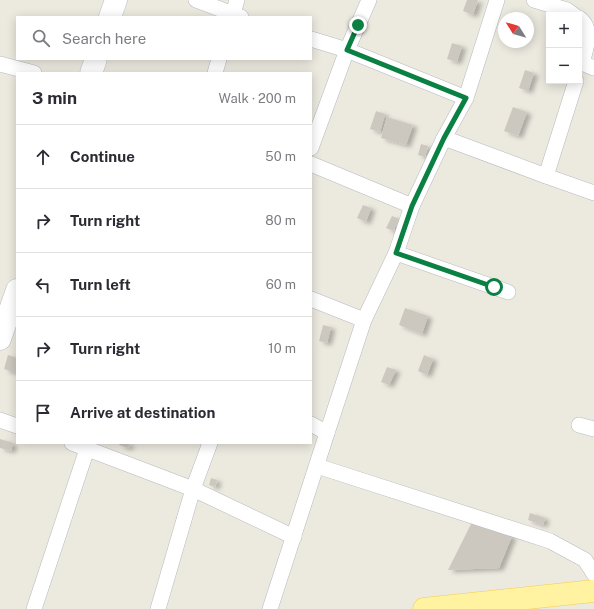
<!DOCTYPE html>
<meta charset="utf-8">
<style>
body{margin:0;font-family:"Public Sans",sans-serif;background:#f7f7f7;color:#2b2b33}
.controls{position:absolute;right:12px;top:12px;display:grid;overflow:hidden;border-radius:0px;box-shadow:0 2px 10px #0003}
.controls button{width:36px;height:36px;display:grid;place-items:center;padding:0;border:0;border-bottom:1px solid #e1e1e2;background:#fff;color:#2b2b33;font:20px sans-serif}
.compass{position:absolute;left:498px;top:12px;width:36px;height:36px;border-radius:50%;background:#fff;box-shadow:0 2px 10px #0003;rotate:307deg}
.stop{position:absolute;width:12px;height:12px;margin:-9px;border:3px solid #0b8043;border-radius:50%;background:#fff}
.stop.end{background:#0b8043;border-color:#fff;box-shadow:0 1px 4px #0008}
.list{margin:0;padding:0;list-style:none}
h2{display:flex;justify-content:space-between;align-items:center;height:52px;margin:0;padding:0 16px;font-size:17px}
h2 small{font-size:13px;font-weight:400;color:#7c7c81}
.list li{display:grid;grid-template-columns:26px 1fr auto;gap:12px;align-items:center;box-sizing:border-box;height:64px;padding:0 16px;border-top:1px solid #e1e1e2}
.list b{display:block;font-size:15px;white-space:nowrap}
.list em{font-size:13px;font-style:normal;color:#7c7c81}
.icon{flex:none;width:22px;height:22px;fill:none;stroke:currentColor;stroke-width:2;stroke-linecap:round;stroke-linejoin:round}
.map{position:relative;flex:none;width:594px;height:609px;overflow:hidden}
.search{position:absolute;background:#fff;box-shadow:0 2px 10px #0003;left:16px;top:16px;width:296px;height:44px;display:flex;align-items:center;gap:10px;box-sizing:border-box;padding:0 14px;border-radius:0px;color:#7c7c81;font-size:15px}
.panel{position:absolute;background:#fff;box-shadow:0 2px 10px #0003;left:16px;top:72px;width:296px;height:372px;border-radius:0px}
.map>svg:first-child{display:block}
.building{fill:#ccc8c0;filter:url(#shadow)}
.lines{fill:none;stroke-linecap:round;stroke-linejoin:round}
.minor-casing{stroke:#b7babf;stroke-width:16}
.secondary-casing{stroke:#b8bbc2;stroke-width:23}
.primary-casing{stroke:#f8cc4c;stroke-width:23}
.minor{stroke:#fff;stroke-width:15}
.secondary{stroke:#fff;stroke-width:22}
.primary{stroke:#fff2a1;stroke-width:22}
.route{stroke:#0b8043;stroke-width:5}
</style>
<div class="map">
<svg width="594" height="609" viewBox="0 0 594 609">
<defs>
<filter id="shadow"><feDropShadow dx="4.5" dy="2.5" stdDeviation="2" flood-color="#0004"/></filter>
</defs>
<rect width="100%" height="100%" fill="#eceadf"/>
<g class="building">
<path d="M467 0H478L473 15 463 11Z"/>
<path d="M452 43 462 46 457 62 447 59Z"/>
<path d="M525 70 534 73 528 91 519 88Z"/>
<path d="M513 107 527 112 518 136 504 131Z"/>
<path d="M376 111 385 114 380 132 370 129Z"/>
<path d="M387 117 413 125 406 145 381 138Z"/>
<path d="M421 144 428 146 425 157 418 155Z"/>
<path d="M363 205 371 208 366 222 357 218Z"/>
<path d="M392 216 402 220 400 228 395 226 394 231 386 228Z"/>
<path d="M405 308 428 316 422 334 399 325Z"/>
<path d="M323 325 331 327 327 343 319 341Z"/>
<path d="M8 355 17 358V373L4 369Z"/>
<path d="M424 355 433 359 427 375 418 371Z"/>
<path d="M387 367 396 370 389 385 381 382Z"/>
<path d="M0 439 13 443 11 451 0 448Z"/>
<path d="M120 443H130L128 448 119 445Z"/>
<path d="M211 478 217 480 215 487 209 485Z"/>
<path d="M530 513 545 518 543 525 528 520Z"/>
<path d="M472 522 512 536 499 568 448 570Z"/>
</g>
<g class="lines">
<g class="minor-casing">
<g id="minor">
<path d="M196 0 241 17"/>
<path d="M534 0 567 10 574 15"/>
<path d="M232 17 237 0"/>
<path d="M579 18C594 29 586 48 582 63L594 68"/>
<path d="M311 39 347 50 466 98"/>
<path d="M0 64 34 73"/>
<path d="M215 73 219 59"/>
<path d="M576 81 546 176 594 193"/>
<path d="M444 138 546 176"/>
<path d="M311 148 347 50 369 0"/>
<path d="M311 164 412 206"/>
<path d="M396 253 508 292"/>
<path d="M311 299 364 320"/>
<path d="M0 420 17 426"/>
<path d="M311 424 327 433 364 320 396 253 412 206 444 138 466 98 497 0"/>
<path d="M579 425 594 429"/>
<path d="M72 443 193 489 294 537"/>
<path d="M317 466 550 541 585 560 594 574"/>
<path d="M34 609 89 443"/>
<path d="M158 609 193 489 210 443"/>
<path d="M270 609 327 433"/>
</g>
</g>
<g class="secondary-casing">
<g id="secondary">
<path d="M110 17 116 0"/>
<path d="M91 73 96 59"/>
<path d="M0 339 17 290"/>
</g>
</g>
<g class="primary-casing">
<path id="primary" d="M424 609 594 591"/>
</g>
<use href="#minor" class="minor"/>
<use href="#secondary" class="secondary"/>
<use href="#primary" class="primary"/>
</g>
<g class="lines">
<path class="route" d="M358 25 347 50 466 98 444 138 412 206 396 253 494 287"/>
</g>
</svg>
<div class="controls">
<button>+</button>
<button>−</button>
</div>
<svg class="compass" viewBox="-18 -18 36 36"><path d="M0-13l5 13h-10z" fill="#e53935"/><path d="M0 13l5-13h-10z" fill="#7c7c81"/></svg>
<div class="stop" style="left:494px;top:287px"></div>
<div class="stop end" style="left:358px;top:25px"></div>
<div class="search"><svg class="icon" aria-label="search" viewBox="0 0 24 24"><circle cx="10" cy="10" r="6"/><path d="M15 15l6 6"/></svg>Search here</div>
<section class="panel">
<h2>3 min<small>Walk · 200 m</small></h2>
<ul class="list">
<li><svg class="icon" aria-label="ahead" viewBox="0 0 24 24"><path d="M12 20V5M6 11l6-6 6 6"/></svg><div><b>Continue</b></div><em>50 m</em></li>
<li><svg class="icon" aria-label="right" viewBox="0 0 24 24"><path d="M7 20v-9h11M14 6l5 5-5 5"/></svg><div><b>Turn right</b></div><em>80 m</em></li>
<li><svg class="icon" aria-label="left" viewBox="0 0 24 24"><path d="M17 20v-9H6M10 6l-5 5 5 5"/></svg><div><b>Turn left</b></div><em>60 m</em></li>
<li><svg class="icon" aria-label="right" viewBox="0 0 24 24"><path d="M7 20v-9h11M14 6l5 5-5 5"/></svg><div><b>Turn right</b></div><em>10 m</em></li>
<li><svg class="icon" aria-label="arrive" viewBox="0 0 24 24"><path d="M6 21V4h12l-3 4 3 4H6"/></svg><div><b>Arrive at destination</b></div></li>
</ul>
</section>
</div>
